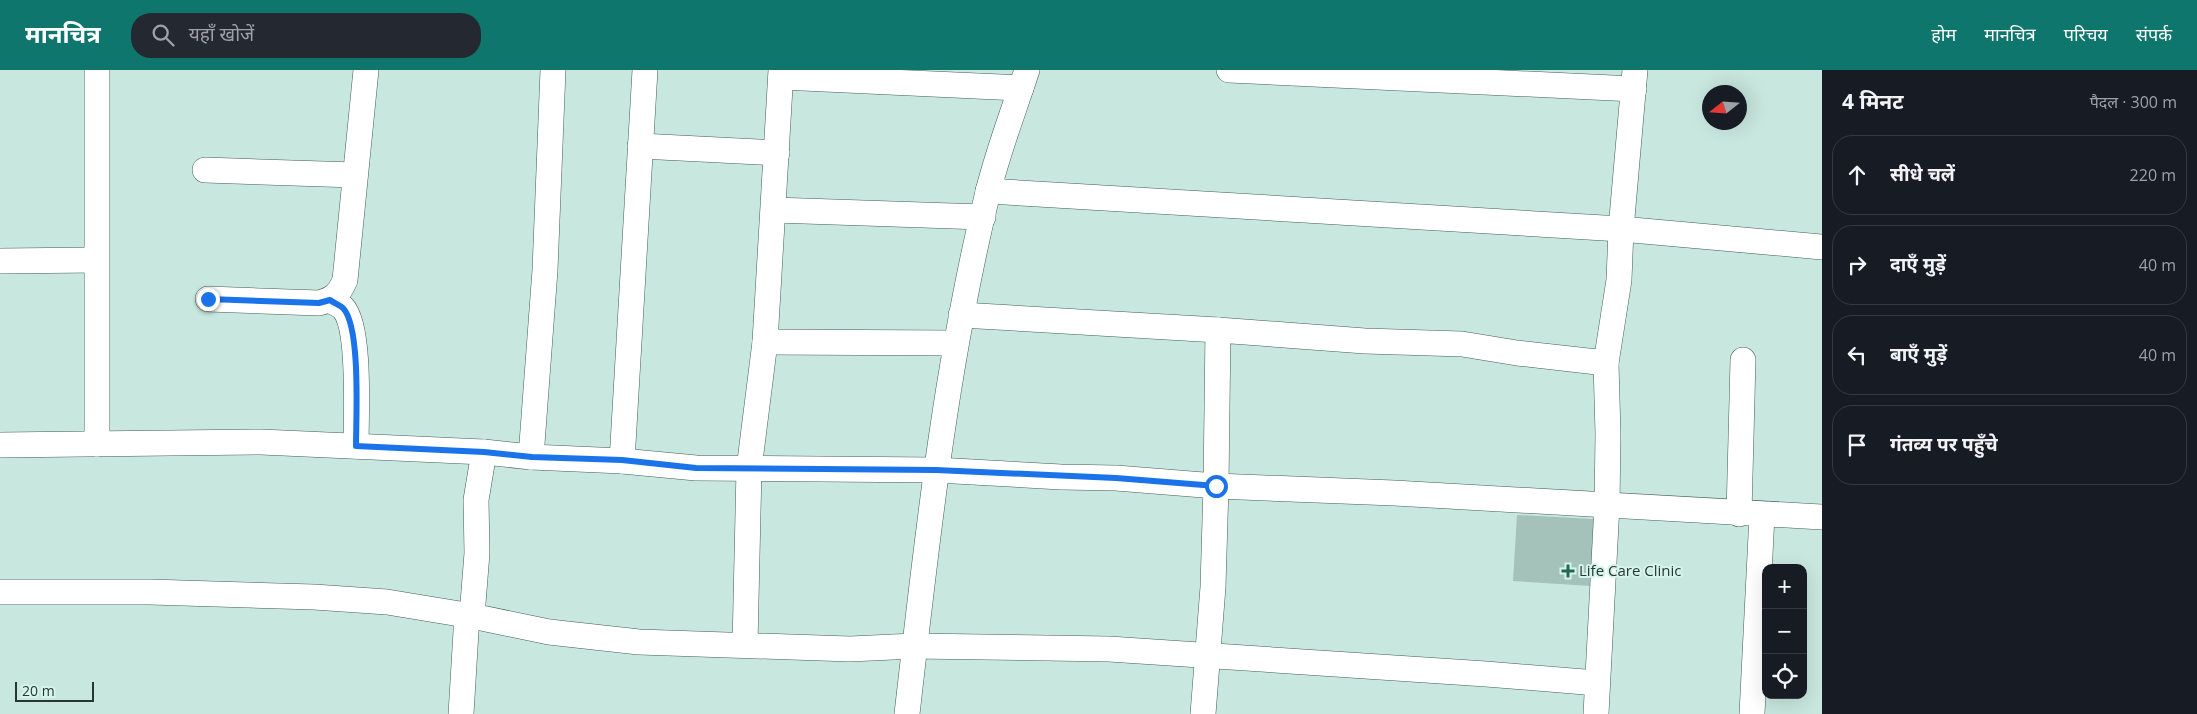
<!DOCTYPE html>
<html lang="hi">
<meta charset="utf-8">
<style>
body{margin:0;font-family:"Open Sans","Noto Sans Devanagari",sans-serif;background:#242831;color:#f1f3f6}
.controls{position:absolute;right:15px;bottom:15px;display:grid;overflow:hidden;border-radius:10px;box-shadow:0 5px 20px #0002}
.controls button{width:45px;height:45px;display:grid;place-items:center;padding:0;border:0;border-bottom:1px solid #363941;background:#171b24;color:#f1f3f6;font:25px sans-serif}
.compass{position:absolute;left:1702px;top:15px;width:45px;height:45px;border-radius:50%;background:#171b24;box-shadow:0 5px 20px #0002;rotate:253deg}
.scale{position:absolute;left:15px;bottom:12px;width:79px;box-sizing:border-box;padding-left:5px;border:2px solid #2a3633;border-top:0;font-size:14px;line-height:18px;white-space:nowrap;color:#2a3633;-webkit-text-stroke:4px #d5f5eb;paint-order:stroke}
.stop{position:absolute;width:15px;height:15px;margin:-11px;border:4px solid #1a73e8;border-radius:50%;background:#fff}
.stop.end{background:#1a73e8;border-color:#fff;box-shadow:0 1px 5px #0008}
.list{margin:0;padding:0;list-style:none}
h2{display:flex;justify-content:space-between;align-items:center;height:65px;margin:0;padding:0 20px;font-size:21px}
h2 small{font-size:16px;font-weight:400;color:#9ea1a6}
.list li{display:grid;grid-template-columns:32px 1fr auto;gap:15px;align-items:center;box-sizing:border-box;height:80px;margin:0 10px 10px;padding:0 10px;border:1px solid #363941;border-radius:20px}
.list b{display:block;font-size:19px;white-space:nowrap}
.list em{font-size:16px;font-style:normal;color:#9ea1a6}
.icon{flex:none;width:28px;height:28px;fill:none;stroke:currentColor;stroke-width:2;stroke-linecap:round;stroke-linejoin:round}
.map{position:relative;flex:none;width:1822px;height:644px;overflow:hidden}
header{display:flex;align-items:center;gap:30px;box-sizing:border-box;height:70px;padding:0 25px;background:#0f766e;color:#fff}
header strong{font-size:24px}
nav{display:flex;gap:28px;margin-inline-start:auto;font-size:18px}
.search{width:350px;height:45px;background:#242831;display:flex;align-items:center;gap:12px;box-sizing:border-box;padding:0 18px;border-radius:20px;color:#9ea1a6;font-size:19px}
main{display:flex}
aside{flex:1;background:#171b24}
.map>svg:first-child{display:block}
.building{fill:#a4c2b9}
.lines{fill:none;stroke-linecap:round;stroke-linejoin:round}
.minor-casing{stroke:#435e56;stroke-width:26}
.minor{stroke:#fff;stroke-width:25}
.route{stroke:#1a73e8;stroke-width:6}
.poi-dot{fill:#256757;stroke:#d5f5eb;stroke-width:2}
.labels{text-anchor:middle;stroke-width:4;stroke-linejoin:round;paint-order:stroke}
.poi-label{font-size:15px;fill:#2a3633;stroke:#d5f5eb;text-anchor:start}
</style>
<header>
<strong>मानचित्र</strong>
<div class="search"><svg class="icon" aria-label="search" viewBox="0 0 24 24"><circle cx="10" cy="10" r="6"/><path d="M15 15l6 6"/></svg>यहाँ खोजें</div>
<nav><a>होम</a><a>मानचित्र</a><a>परिचय</a><a>संपर्क</a></nav>
</header>
<main>
<div class="map">
<svg width="1822" height="644" viewBox="0 0 1822 644">
<rect width="100%" height="100%" fill="#c8e7de"/>
<path class="building" d="M1517 445 1594 449 1591 516 1513 511Z"/>
<g class="lines">
<g class="minor-casing">
<g id="minor">
<path d="M1229 0 1634 19"/>
<path d="M781 7 1021 18"/>
<path d="M640 76 777 83"/>
<path d="M205 100 355 105"/>
<path d="M988 121 1621 159 1822 177"/>
<path d="M774 140 983 147"/>
<path d="M0 191 96 190"/>
<path d="M208 229 319 233C334 229 339 224 345 210L366 0"/>
<path d="M330 230C334 233 340 235 343 238 361 257 356 348 356 376"/>
<path d="M961 245 1218 260"/>
<path d="M765 272 956 273"/>
<path d="M97 374V0"/>
<path d="M0 375 261 372 484 382 531 387 622 391 696 398 936 400 1061 407 1116 408 1216 416 1394 423 1822 447"/>
<path d="M484 382 476 430 477 483 472 546 549 562 639 572 850 579 914 576 1109 579 1486 604 1597 613"/>
<path d="M531 387 545 200 553 0"/>
<path d="M622 391 645 0"/>
<path d="M1739 444 1743 290"/>
<path d="M0 522H150L314 527 387 532 472 546"/>
<path d="M745 575 749 399 765 272 781 0"/>
<path d="M461 644 467 545"/>
<path d="M907 644C927 469 946 293 988 122 998 81 1014 40 1027 0"/>
<path d="M1203 644 1213 517 1216 416 1218 260 1365 271 1462 274 1517 283 1606 293"/>
<path d="M1596 644 1607 435 1608 364 1606 293 1619 210 1621 159 1635 0"/>
<path d="M1752 644 1762 445"/>
</g>
</g>
<use href="#minor" class="minor"/>
</g>
<g class="lines">
<path class="route" d="M208 229 319 233 330 230C334 233 340 235 343 238 361 257 356 348 356 376L484 382 532 387 622 390 696 398 936 400 1116 408 1216 416"/>
</g>
<path class="poi-dot" d="M1565.5 493.5h5v5h5v5h-5v5h-5v-5h-5v-5h5z"/>
<g class="labels">
<g class="poi-label">
<text x="1579" y="506">Life Care Clinic</text>
</g>
</g>
</svg>
<div class="controls">
<button>+</button>
<button>−</button>
<button><svg class="icon" aria-label="locate" viewBox="0 0 24 24"><circle cx="12" cy="12" r="6"/><path d="M12 2v4M12 18v4M2 12h4M18 12h4"/></svg></button>
</div>
<svg class="compass" viewBox="-18 -18 36 36"><path d="M0-13l5 13h-10z" fill="#e53935"/><path d="M0 13l5-13h-10z" fill="#9ea1a6"/></svg>
<div class="scale">20 m</div>
<div class="stop" style="left:1216px;top:416px"></div>
<div class="stop end" style="left:208px;top:229px"></div>
</div>
<aside>
<h2>4 मिनट<small>पैदल · 300 m</small></h2>
<ul class="list">
<li><svg class="icon" aria-label="ahead" viewBox="0 0 24 24"><path d="M12 20V5M6 11l6-6 6 6"/></svg><div><b>सीधे चलें</b></div><em>220 m</em></li>
<li><svg class="icon" aria-label="right" viewBox="0 0 24 24"><path d="M7 20v-9h11M14 6l5 5-5 5"/></svg><div><b>दाएँ मुड़ें</b></div><em>40 m</em></li>
<li><svg class="icon" aria-label="left" viewBox="0 0 24 24"><path d="M17 20v-9H6M10 6l-5 5 5 5"/></svg><div><b>बाएँ मुड़ें</b></div><em>40 m</em></li>
<li><svg class="icon" aria-label="arrive" viewBox="0 0 24 24"><path d="M6 21V4h12l-3 4 3 4H6"/></svg><div><b>गंतव्य पर पहुँचे</b></div></li>
</ul>
</aside>
</main>
